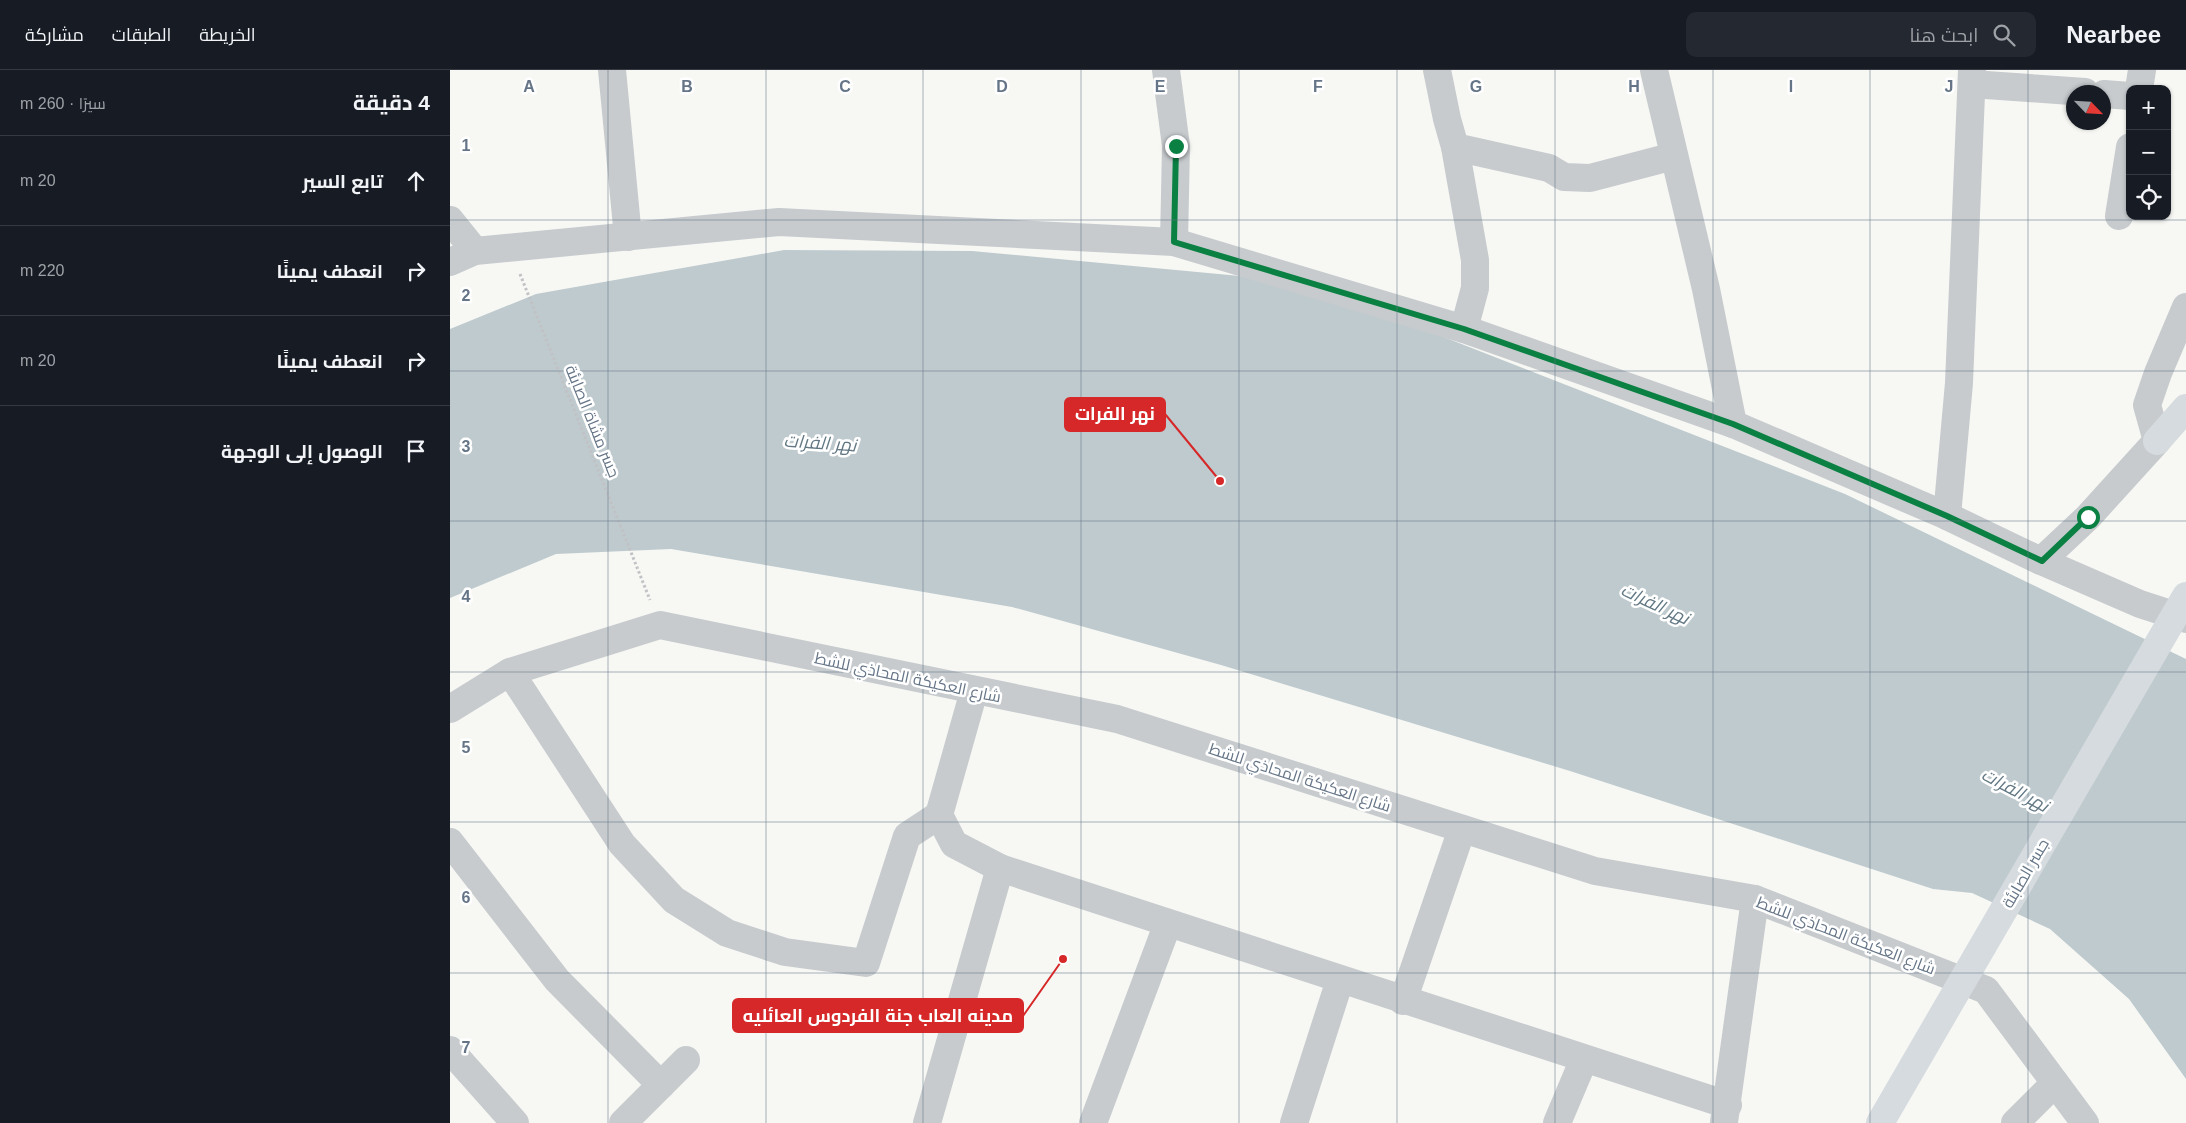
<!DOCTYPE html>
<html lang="ar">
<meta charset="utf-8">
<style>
body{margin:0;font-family:Helvetica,Cairo,sans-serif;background:#242831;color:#f1f3f6;direction:rtl}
.controls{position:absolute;right:15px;top:15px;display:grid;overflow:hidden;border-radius:10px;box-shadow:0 1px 4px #0004}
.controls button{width:45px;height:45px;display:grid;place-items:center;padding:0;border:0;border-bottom:1px solid #363941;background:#171b24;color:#f1f3f6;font:25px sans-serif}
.compass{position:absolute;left:1616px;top:15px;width:45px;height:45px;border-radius:50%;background:#171b24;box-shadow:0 1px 4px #0004;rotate:115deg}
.stop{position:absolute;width:15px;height:15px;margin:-11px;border:4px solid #0b8043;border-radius:50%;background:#fff}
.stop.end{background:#0b8043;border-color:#fff;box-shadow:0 1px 5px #0008}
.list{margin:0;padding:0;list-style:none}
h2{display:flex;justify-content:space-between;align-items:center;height:65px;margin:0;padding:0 20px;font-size:21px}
h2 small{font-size:16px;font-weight:400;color:#9ea1a6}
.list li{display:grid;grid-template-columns:32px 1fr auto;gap:15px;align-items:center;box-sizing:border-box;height:90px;padding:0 20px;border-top:1px solid #363941}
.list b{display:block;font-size:19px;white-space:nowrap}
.list em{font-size:16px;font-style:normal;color:#9ea1a6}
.icon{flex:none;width:28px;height:28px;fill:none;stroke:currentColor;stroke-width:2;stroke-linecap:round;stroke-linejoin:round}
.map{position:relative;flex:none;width:1736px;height:1053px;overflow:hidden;direction:ltr}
header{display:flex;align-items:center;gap:30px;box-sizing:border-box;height:70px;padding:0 25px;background:#171b24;border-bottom:1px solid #363941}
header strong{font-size:24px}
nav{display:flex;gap:28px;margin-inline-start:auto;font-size:18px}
.search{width:350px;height:45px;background:#242831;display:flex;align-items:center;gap:12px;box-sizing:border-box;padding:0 18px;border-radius:10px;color:#9ea1a6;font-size:19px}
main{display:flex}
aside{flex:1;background:#171b24}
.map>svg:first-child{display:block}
.water{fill:#bfcace}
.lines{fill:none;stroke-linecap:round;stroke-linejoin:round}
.path{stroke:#c1c2c5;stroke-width:3;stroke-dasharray:2.5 2.5;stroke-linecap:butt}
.minor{stroke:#c7cbce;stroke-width:28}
.major{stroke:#d6dbdf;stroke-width:28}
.route{stroke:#0b8043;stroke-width:6}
.grid{fill:none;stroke:#657587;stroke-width:1;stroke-opacity:0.55}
.labels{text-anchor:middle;stroke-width:5;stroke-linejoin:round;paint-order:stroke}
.street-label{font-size:16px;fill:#657587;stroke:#fff}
.water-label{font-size:18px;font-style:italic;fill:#617783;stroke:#fff}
.grid-label{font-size:16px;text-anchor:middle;font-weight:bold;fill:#657587;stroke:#fff;stroke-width:5;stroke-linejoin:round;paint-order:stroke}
.leader{fill:none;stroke:#d62828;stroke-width:2}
.callout-dot{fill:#d62828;stroke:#fff;stroke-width:2}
.callout{fill:#d62828;stroke:#d62828;stroke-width:2}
.callout-label{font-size:18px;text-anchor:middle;font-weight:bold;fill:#fff}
</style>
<header>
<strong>Nearbee</strong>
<div class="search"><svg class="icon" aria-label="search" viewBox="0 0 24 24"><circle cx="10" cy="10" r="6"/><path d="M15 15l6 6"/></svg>ابحث هنا</div>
<nav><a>الخريطة</a><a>الطبقات</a><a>مشاركة</a></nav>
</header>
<main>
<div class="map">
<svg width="1736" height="1053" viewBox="0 0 1736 1053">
<rect width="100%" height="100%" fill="#f7f8f4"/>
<path class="water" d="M334 180 522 181 853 212 1395 424 1736 589V1009L1679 929 1600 859 1522 823 1483 819 1120 701 771 595 562 537 221 479 106 484 0 528V259L86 224Z"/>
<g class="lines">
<path class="path" d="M70 204 200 530"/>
<g class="minor">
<path d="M162 0 178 167"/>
<path d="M716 0 726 76 724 172"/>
<path d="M987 0 997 49 1005 77 1099 98 1114 107 1140 108 1224 86"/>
<path d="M1204 0 1256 219 1283 354"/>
<path d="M1522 14 1635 22"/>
<path d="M1689 19 1692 0"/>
<path d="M1654 24 1680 26"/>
<path d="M1005 77 1025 190V218L1014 259"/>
<path d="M1669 146 1680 77"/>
<path d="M0 150 25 181"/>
<path d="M0 192 25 181 329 152 724 172 1014 259 1283 354 1497 446 1591 491 1690 534 1736 549"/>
<path d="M1497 446 1509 313 1522 0"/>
<path d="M1591 491 1638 447 1707 371 1697 335 1708 303 1736 237"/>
<path d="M60 602 172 774 224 830 277 863 335 882 416 893 457 766 489 745"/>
<path d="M524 621 489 745 504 774 550 798 1278 1035"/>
<path d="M0 639 60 602 210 555 667 649 1145 801 1305 829 1536 920 1635 1053"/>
<path d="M0 772 107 910 211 1015"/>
<path d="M953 931 1012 759"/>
<path d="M0 980 65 1053"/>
<path d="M1274 1052 1305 829"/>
<path d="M173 1053 236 990"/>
<path d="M477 1053 550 798"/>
<path d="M643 1053 718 853"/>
<path d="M844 1053 890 910"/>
<path d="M1107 1053 1134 989"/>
<path d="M1565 1053 1605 1013"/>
</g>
<g class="major">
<path d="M1707 371 1736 338"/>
<path d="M1430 1053 1736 526"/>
</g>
</g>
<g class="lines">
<path class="route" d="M726 76 724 172 1014 259 1283 354 1497 446 1592 491 1638 447"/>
</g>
<path class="grid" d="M158 0V1053M316 0V1053M473 0V1053M631 0V1053M789 0V1053M947 0V1053M1105 0V1053M1263 0V1053M1420 0V1053M1578 0V1053M0 150H1736M0 301H1736M0 451H1736M0 602H1736M0 752H1736M0 903H1736"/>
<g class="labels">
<g class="street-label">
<text transform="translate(143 351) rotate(68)" y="6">جسر مشاة الصابئة</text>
<text transform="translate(458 607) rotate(12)" y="6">شارع العكيكة المحاذي للشط</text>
<text transform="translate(850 707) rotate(18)" y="6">شارع العكيكة المحاذي للشط</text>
<text transform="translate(1575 803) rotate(-60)" y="6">جسر الصابئة</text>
<text transform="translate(1396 865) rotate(21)" y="6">شارع العكيكة المحاذي للشط</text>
</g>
<g class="water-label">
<text transform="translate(370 373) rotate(4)" y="6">نهر الفرات</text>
<text transform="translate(1205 534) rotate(25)" y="6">نهر الفرات</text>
<text transform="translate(1565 720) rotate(28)" y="6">نهر الفرات</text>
</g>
</g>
<g class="grid-label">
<text x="79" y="22">A</text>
<text x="237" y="22">B</text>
<text x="395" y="22">C</text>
<text x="552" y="22">D</text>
<text x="710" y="22">E</text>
<text x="868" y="22">F</text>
<text x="1026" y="22">G</text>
<text x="1184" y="22">H</text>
<text x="1341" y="22">I</text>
<text x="1499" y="22">J</text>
<text x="16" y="81">1</text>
<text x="16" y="231">2</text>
<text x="16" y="382">3</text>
<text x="16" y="532">4</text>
<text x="16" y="683">5</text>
<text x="16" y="833">6</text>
<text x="16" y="983">7</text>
</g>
<path class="leader" d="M770 411L715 344M613 889L573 946"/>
<g class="callout-dot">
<circle cx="770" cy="411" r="5"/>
<circle cx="613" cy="889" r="5"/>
</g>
<g class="callout">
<rect x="615" y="328" width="100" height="33" rx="5"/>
<rect x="283" y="929" width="290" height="33" rx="5"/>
</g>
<g class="callout-label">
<text x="665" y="350">نهر الفرات</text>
<text x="428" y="952">مدينه العاب جنة الفردوس العائليه</text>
</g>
</svg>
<div class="controls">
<button>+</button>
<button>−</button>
<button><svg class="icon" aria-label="locate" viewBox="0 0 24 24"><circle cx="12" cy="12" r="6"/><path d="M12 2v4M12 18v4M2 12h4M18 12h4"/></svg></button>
</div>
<svg class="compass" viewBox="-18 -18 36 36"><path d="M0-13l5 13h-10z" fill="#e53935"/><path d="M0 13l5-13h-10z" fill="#9ea1a6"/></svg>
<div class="stop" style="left:1638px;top:447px"></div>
<div class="stop end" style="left:726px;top:76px"></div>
</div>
<aside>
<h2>4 دقيقة<small>سيرًا · 260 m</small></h2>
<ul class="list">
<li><svg class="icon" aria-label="ahead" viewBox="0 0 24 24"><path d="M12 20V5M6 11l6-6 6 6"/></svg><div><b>تابع السير</b></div><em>20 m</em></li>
<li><svg class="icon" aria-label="right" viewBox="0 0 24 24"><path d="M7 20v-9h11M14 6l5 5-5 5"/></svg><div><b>انعطف يمينًا</b></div><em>220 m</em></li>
<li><svg class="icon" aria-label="right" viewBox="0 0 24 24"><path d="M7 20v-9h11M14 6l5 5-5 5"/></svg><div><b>انعطف يمينًا</b></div><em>20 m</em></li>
<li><svg class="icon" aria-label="arrive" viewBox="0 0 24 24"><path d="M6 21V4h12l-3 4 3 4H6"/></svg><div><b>الوصول إلى الوجهة</b></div></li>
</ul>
</aside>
</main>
